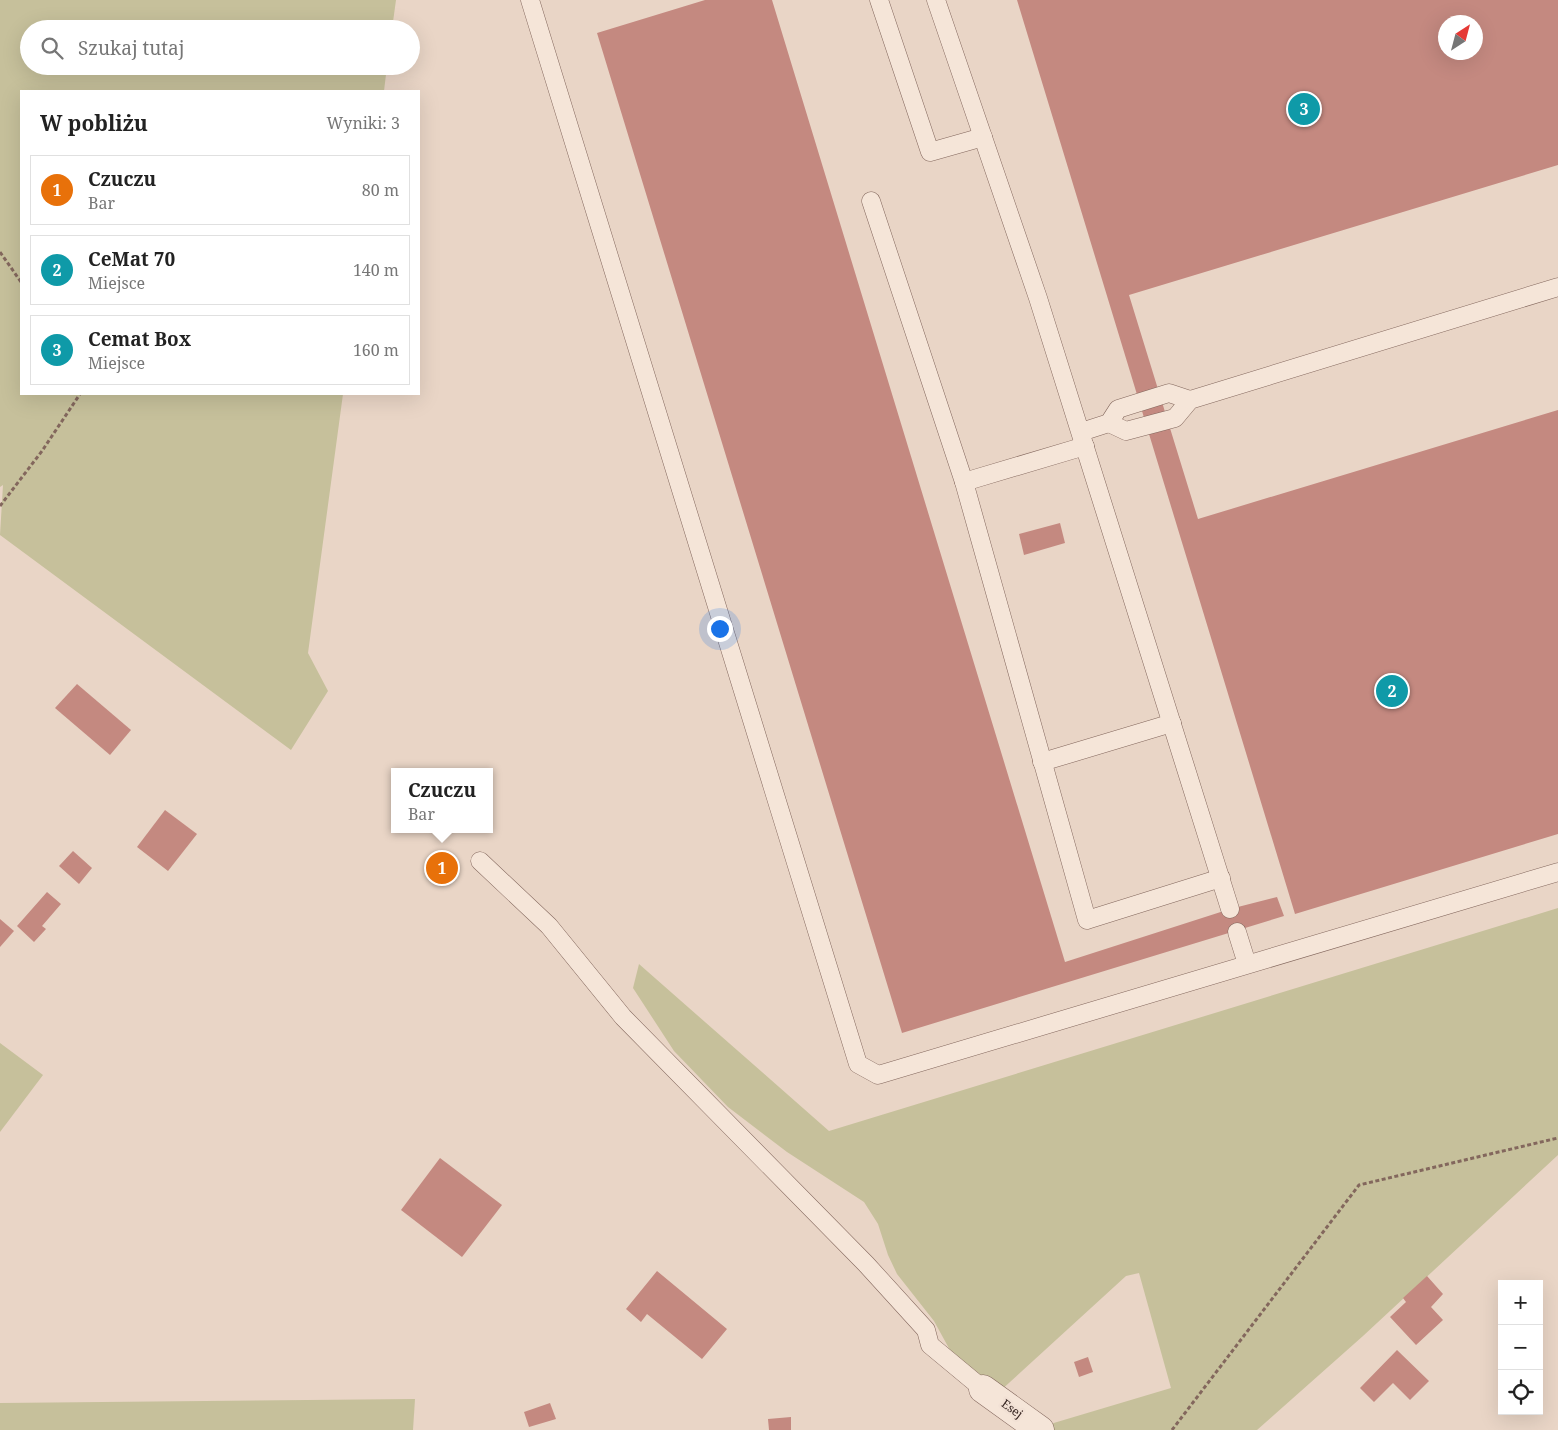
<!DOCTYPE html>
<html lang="pl">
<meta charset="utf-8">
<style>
body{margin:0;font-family:"Noto Serif",serif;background:#f2f2f2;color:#222}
.controls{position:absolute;right:15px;bottom:15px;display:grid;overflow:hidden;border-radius:0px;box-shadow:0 5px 20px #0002}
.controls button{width:45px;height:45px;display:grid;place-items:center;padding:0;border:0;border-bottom:1px solid #e0e0e0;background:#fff;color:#222;font:25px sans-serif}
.compass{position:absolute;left:1438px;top:15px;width:45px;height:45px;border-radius:50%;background:#fff;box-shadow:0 5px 20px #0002;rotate:36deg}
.you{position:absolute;left:719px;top:628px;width:18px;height:18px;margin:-12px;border:4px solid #fff;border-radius:50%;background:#1a73e8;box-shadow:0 0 0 8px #1a73e833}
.badge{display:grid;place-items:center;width:32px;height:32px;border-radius:50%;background:#8c344d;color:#fff;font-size:16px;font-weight:700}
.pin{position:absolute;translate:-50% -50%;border:2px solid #fff;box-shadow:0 1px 5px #0006}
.popup{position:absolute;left:391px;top:768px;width:102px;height:65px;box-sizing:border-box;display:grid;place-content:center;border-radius:0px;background:#fff;filter:drop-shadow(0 1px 4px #0005);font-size:16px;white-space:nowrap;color:#767676}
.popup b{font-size:19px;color:#222}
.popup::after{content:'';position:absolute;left:50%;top:100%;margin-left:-10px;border:10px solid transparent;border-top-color:#fff}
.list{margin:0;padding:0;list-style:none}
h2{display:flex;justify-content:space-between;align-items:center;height:65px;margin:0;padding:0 20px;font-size:21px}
h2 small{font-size:16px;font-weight:400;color:#767676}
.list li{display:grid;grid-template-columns:32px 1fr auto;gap:15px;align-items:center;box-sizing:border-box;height:70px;margin:0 10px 10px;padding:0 10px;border:1px solid #e0e0e0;border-radius:0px}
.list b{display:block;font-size:19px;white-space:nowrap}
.list p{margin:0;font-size:16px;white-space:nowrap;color:#767676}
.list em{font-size:16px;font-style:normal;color:#767676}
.icon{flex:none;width:28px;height:28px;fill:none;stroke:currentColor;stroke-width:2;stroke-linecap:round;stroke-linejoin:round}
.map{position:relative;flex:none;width:1558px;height:1430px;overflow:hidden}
.search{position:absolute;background:#fff;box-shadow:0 5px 20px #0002;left:20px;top:20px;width:400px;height:55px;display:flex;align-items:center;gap:12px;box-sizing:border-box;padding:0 18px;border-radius:28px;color:#767676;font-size:19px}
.panel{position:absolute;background:#fff;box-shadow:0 5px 20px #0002;left:20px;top:90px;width:400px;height:305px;border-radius:0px}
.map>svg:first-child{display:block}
.green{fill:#c6c09b}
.building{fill:#c48980;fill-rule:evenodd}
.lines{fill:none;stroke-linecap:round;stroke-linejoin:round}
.lane-casing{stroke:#83675d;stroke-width:19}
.street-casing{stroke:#83675d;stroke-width:29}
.path{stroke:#83675d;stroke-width:3;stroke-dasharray:4 2.5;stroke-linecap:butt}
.lane{stroke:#f5e5d8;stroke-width:18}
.street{stroke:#f5e5d8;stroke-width:28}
.labels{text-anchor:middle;stroke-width:5;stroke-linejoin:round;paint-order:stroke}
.street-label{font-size:12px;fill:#352420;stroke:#f2e1d5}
</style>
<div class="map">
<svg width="1558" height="1430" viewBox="0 0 1558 1430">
<rect width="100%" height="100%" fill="#e9d5c6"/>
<g class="green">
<path d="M0 0H396L392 29H29V66H387L384 91H21V394H343L308 653 328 691 291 750 0 535 3 485 0 487Z"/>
<path d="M1558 908V1155L1363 1336 1257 1430H1054L1047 1425 1171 1388 1139 1273 1126 1276 999 1392 951 1352 934 1321 897 1274 888 1255 878 1224 864 1202 787 1152 728 1107 674 1051 633 988 639 964 829 1131Z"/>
<path d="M0 1043 43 1075 0 1132Z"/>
<path d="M415 1399 413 1430H0V1403Z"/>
</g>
<g class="building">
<path d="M705 0H772L1065 962 1230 909 1277 897 1284 916 902 1033 597 33Z"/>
<path d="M1017 0H1558V165L1129 295 1198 519 1558 410V834L1295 914ZM1446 22H1476V52H1446Z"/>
<path d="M1060 523 1065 543 1024 555 1019 534Z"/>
<path d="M77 684 131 730 110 755 55 708Z"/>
<path d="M165 810 197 834 168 871 137 847Z"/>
<path d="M73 851 92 868 79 884 59 866Z"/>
<path d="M47 892 61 904 42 926 46 929 34 942 17 926Z"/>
<path d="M0 919 14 931 0 947Z"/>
<path d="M440 1158 502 1205 462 1257 401 1210Z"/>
<path d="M657 1271 727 1329 702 1359 647 1314 641 1322 626 1309Z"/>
<path d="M1427 1276 1443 1294 1431 1307 1443 1320 1416 1345 1390 1317 1406 1302 1403 1298Z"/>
<path d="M1397 1350 1429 1381 1410 1400 1393 1383 1374 1402 1360 1388Z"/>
<path d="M1088 1357 1093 1372 1079 1377 1074 1362Z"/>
<path d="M550 1403 556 1419 529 1427 524 1412Z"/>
<path d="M791 1417V1430H769L768 1419Z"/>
</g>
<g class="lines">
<g class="lane-casing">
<g id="lane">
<path d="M530 0 858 1064 878 1075 1558 872"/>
<path d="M879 0 930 152 983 137"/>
<path d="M936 0 1038 298 1230 909"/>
<path d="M871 201 964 482 1087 920 1221 878"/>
<path d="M1109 423 1126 431 1175 418 1190 400 1558 287"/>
<path d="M1081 432 1109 423 1118 409 1169 393 1190 400"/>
<path d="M964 482 1085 446"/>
<path d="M1042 762 1172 723"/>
<path d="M480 861 549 926 623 1017 866 1264 926 1330 930 1345 983 1389"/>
<path d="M1237 932 1247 964"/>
</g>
</g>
<g class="street-casing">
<path id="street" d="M983 1389 1040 1430"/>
</g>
<g class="path">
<path d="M0 252 21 282"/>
<path d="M0 506 42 451 80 394"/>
<path d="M1172 1430 1359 1185 1558 1138"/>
</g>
<use href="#lane" class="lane"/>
<use href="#street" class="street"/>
</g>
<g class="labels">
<g class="street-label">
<text transform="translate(1012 1409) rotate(36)" y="4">Esej</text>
</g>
</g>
</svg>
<div class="controls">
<button>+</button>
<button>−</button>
<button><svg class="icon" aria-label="locate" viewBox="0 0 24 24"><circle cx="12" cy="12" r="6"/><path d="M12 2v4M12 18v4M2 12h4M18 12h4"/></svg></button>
</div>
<svg class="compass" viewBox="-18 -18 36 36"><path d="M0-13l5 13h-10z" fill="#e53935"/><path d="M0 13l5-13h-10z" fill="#767676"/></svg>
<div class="you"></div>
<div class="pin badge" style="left:442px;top:868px;background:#e8710a">1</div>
<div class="popup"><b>Czuczu</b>Bar</div>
<div class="pin badge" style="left:1392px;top:691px;background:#0f9aa8">2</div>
<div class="pin badge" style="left:1304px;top:109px;background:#0f9aa8">3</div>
<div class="search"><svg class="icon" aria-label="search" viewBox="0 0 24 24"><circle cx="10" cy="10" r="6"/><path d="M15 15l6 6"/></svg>Szukaj tutaj</div>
<section class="panel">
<h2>W pobliżu<small>Wyniki: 3</small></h2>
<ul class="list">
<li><span class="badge" style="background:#e8710a">1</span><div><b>Czuczu</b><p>Bar</p></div><em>80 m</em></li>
<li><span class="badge" style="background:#0f9aa8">2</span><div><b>CeMat 70</b><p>Miejsce</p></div><em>140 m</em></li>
<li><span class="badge" style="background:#0f9aa8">3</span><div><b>Cemat Box</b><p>Miejsce</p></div><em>160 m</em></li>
</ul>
</section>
</div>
